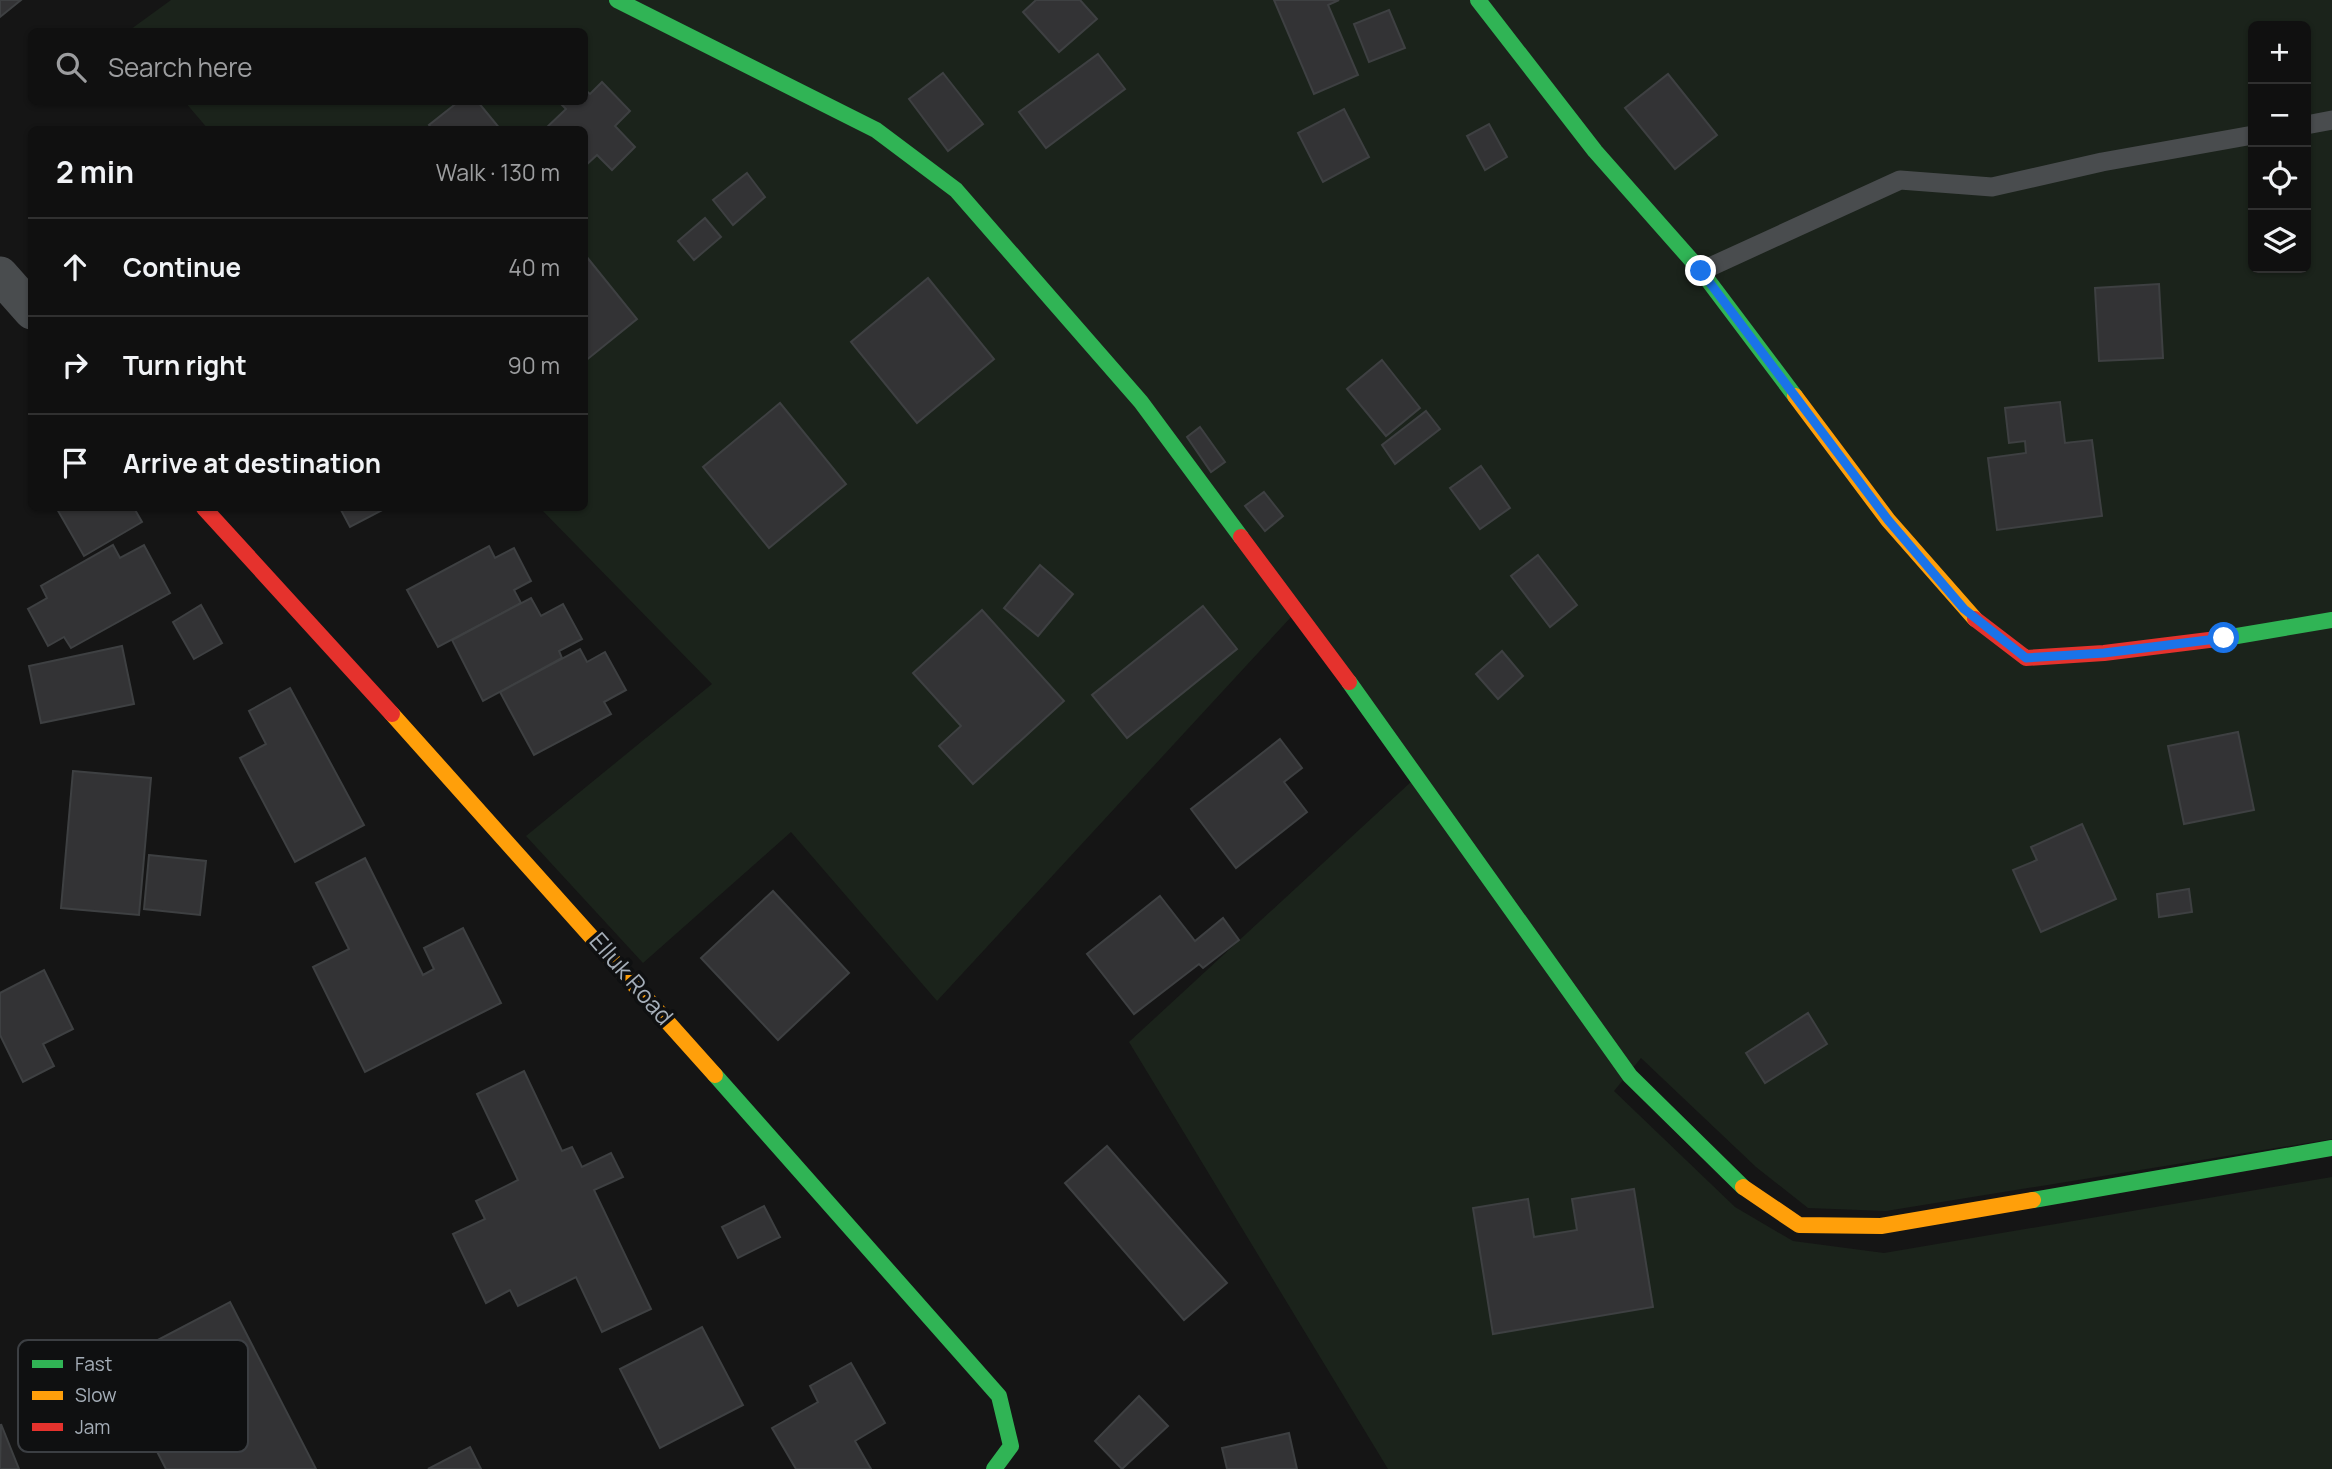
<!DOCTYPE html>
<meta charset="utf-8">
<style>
body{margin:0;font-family:Manrope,sans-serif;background:#1e1e1e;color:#f1f3f6}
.controls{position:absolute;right:21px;top:21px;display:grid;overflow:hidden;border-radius:10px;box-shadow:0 2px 5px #0004}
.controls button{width:63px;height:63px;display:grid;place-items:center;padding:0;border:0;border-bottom:2px solid #303030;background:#101010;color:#f1f3f6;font:35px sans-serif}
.stop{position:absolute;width:21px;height:21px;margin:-16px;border:5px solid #1a73e8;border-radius:50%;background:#fff}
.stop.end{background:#1a73e8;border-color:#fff;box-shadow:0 2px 7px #0008}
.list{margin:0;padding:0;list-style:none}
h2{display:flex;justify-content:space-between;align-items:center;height:91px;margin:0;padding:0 28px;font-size:30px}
h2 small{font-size:23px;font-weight:400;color:#9c9d9f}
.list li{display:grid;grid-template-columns:46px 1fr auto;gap:21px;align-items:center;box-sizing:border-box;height:98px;padding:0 28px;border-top:2px solid #303030}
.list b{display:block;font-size:26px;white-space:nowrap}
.list em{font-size:23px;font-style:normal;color:#9c9d9f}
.icon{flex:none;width:38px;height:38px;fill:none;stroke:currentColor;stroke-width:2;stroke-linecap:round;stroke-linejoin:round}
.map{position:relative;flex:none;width:2332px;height:1469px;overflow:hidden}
.search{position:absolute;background:#101010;box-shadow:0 2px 5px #0004;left:28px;top:28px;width:560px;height:77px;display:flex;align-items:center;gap:18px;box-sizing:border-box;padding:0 24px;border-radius:10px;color:#9c9d9f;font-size:26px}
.panel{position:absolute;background:#101010;box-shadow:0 2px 5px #0004;left:28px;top:126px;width:560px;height:385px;border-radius:10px}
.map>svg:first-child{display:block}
.green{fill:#1b231b;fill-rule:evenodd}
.building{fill:#333335;stroke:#3e4042;stroke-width:2}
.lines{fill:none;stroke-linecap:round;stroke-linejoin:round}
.lane{stroke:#494c4e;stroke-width:19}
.street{stroke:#494c4e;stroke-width:37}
.fast{stroke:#30b455;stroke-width:16}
.slow{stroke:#ff9f0a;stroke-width:16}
.jam{stroke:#e5322d;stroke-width:16}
.route{stroke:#1a73e8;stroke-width:9}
.labels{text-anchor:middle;stroke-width:7;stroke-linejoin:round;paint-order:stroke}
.street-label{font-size:24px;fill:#a5aeb8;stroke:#0f1011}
.key{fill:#0f1011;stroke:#3c3f43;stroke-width:2}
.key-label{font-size:19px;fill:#a5aeb8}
</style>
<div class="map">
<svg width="2332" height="1469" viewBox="0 0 2332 1469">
<rect width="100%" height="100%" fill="#151515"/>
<path class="green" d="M171 0H2332V1139L1886 1211 1808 1208 1756 1167 1641 1058 1614 1091 1735 1207 1793 1241 1884 1253 2332 1177V1469H1388L1129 1042 1412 781 1292 616 937 1001 791 832 643 963 526 836 712 684 540 508H584V130L208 129 185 102H584V32H127ZM2253 26H2306V268H2253Z"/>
<g class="building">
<path d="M0 0H21L0 17Z"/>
<path d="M1036 0H1080L1097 19 1059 52 1023 12Z"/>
<path d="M1274 0H1339L1328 5 1358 75 1314 94Z"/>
<path d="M1389 10 1405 48 1369 62 1354 24Z"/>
<path d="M1098 54 1125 89 1046 148 1019 112Z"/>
<path d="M943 73 983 124 948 151 909 99Z"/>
<path d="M1668 74 1717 135 1675 169 1625 108Z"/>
<path d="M602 82 630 111 615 126 635 147 612 170 597 155 584 167V130H544L566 109 559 102H584V89L590 94Z"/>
<path d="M458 102H478L501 130H433L429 125Z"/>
<path d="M1344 109 1369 157 1323 182 1298 133Z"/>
<path d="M1489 124 1507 157 1485 170 1467 136Z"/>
<path d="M747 173 765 197 733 225 713 200Z"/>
<path d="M705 218 721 237 694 260 678 241Z"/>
<path d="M586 256 637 319 584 362V257Z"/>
<path d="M928 278 994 359 917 423 851 342Z"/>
<path d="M2159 284 2163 358 2099 361 2095 288Z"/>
<path d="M1382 360 1420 408 1386 436 1347 389Z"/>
<path d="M2060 402 2065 443 2092 440 2102 516 1997 530 1988 458 2026 453 2025 441 2009 443 2005 408Z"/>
<path d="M780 403 846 484 769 548 703 467Z"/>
<path d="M1426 411 1440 429 1395 464 1382 445Z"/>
<path d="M1200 427 1225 462 1211 472 1187 437Z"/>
<path d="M1481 466 1510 508 1480 529 1450 488Z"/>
<path d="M1264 492 1283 516 1265 531 1245 506Z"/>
<path d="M59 508H134L142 522 84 556 57 509Z"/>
<path d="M340 508H386L350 527Z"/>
<path d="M113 545 120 558 144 545 170 593 71 648 64 637 48 646 28 609 47 598 41 586Z"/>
<path d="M489 546 495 558 514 548 531 581 514 590 521 603 438 647 407 590Z"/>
<path d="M1538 555 1577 605 1550 627 1511 576Z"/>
<path d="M1040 565 1073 594 1038 636 1004 608Z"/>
<path d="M531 598 541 616 563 604 582 639 559 651 562 658 483 701 452 640Z"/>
<path d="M201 605 222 643 194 659 173 622Z"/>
<path d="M1203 606 1237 649 1127 738 1092 695Z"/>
<path d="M982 610 1064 701 973 784 939 746 961 726 913 673Z"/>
<path d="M122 646 134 704 41 723 29 666Z"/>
<path d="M580 649 587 662 605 652 626 690 604 702 611 714 534 755 500 692Z"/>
<path d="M1502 651 1523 676 1498 699 1476 674Z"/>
<path d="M290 688 364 825 295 862 240 758 266 744 249 711Z"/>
<path d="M2238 732 2254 810 2184 824 2168 746Z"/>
<path d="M1280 739 1302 768 1284 782 1307 812 1236 868 1191 809Z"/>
<path d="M73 771 151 778 139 915 61 908Z"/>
<path d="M2082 824 2116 899 2041 932 2013 870 2037 860 2031 847Z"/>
<path d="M149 855 206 861 200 915 144 909Z"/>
<path d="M365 858 423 975 434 969 424 948 463 928 501 1003 365 1072 313 967 349 949 316 883Z"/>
<path d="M2189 889 2192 912 2159 917 2157 894Z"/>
<path d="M773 891 849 973 778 1040 701 958Z"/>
<path d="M1160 896 1195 941 1223 918 1239 940 1203 968 1199 964 1134 1014 1087 954Z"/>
<path d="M44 970 73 1029 43 1044 54 1066 23 1082 0 1035V993Z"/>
<path d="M1808 1013 1827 1044 1765 1083 1746 1053Z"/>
<path d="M524 1071 562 1151 572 1147 582 1167 611 1153 623 1177 594 1190 651 1309 602 1332 576 1277 518 1306 510 1290 486 1303 453 1234 485 1219 476 1201 518 1180 477 1094Z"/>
<path d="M1107 1146 1227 1283 1184 1320 1065 1183Z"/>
<path d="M1634 1189 1653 1307 1493 1334 1473 1208 1528 1199 1534 1237 1577 1230 1572 1199Z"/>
<path d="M764 1206 780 1237 738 1258 722 1227Z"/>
<path d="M230 1302 316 1469H166L112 1364Z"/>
<path d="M702 1327 743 1405 660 1448 620 1369Z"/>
<path d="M851 1363 885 1423 855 1441 871 1469H796L772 1428 818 1402 810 1386Z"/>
<path d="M1139 1396 1168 1426 1122 1469 1095 1441Z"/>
<path d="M1 1424 19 1469H0Z"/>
<path d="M1289 1433 1297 1469H1227L1222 1448Z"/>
<path d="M470 1447 481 1469H428Z"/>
</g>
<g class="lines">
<g class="lane">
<path d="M2306 125 2332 120"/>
<path d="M1701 271 1900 180 1992 187 2102 162 2253 135"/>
</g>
<path class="street" d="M0 275 32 311"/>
<g class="fast">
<path d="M617 0 876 130 956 190 1141 402 1241 537"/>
<path d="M1478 0 1595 151 1701 271 1795 396"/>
<path d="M2225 638 2332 620"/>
<path d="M1349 682 1630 1076 1743 1187"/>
<path d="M715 1075 999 1396 1011 1446 994 1469"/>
<path d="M2033 1200 2332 1148"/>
</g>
<g class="slow">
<path d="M1795 396 1888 520 1975 619"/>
<path d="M392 714 715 1075"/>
<path d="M1743 1187 1799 1225 1881 1226 2033 1200"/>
</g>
<g class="jam">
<path d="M204 508 392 714"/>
<path d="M1241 537 1349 682"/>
<path d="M1975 619 2026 658 2104 653 2225 638"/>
</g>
</g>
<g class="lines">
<path class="route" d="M1701 271 1888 520 1964 609 2026 658 2104 653 2224 638"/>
</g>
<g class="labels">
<g class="street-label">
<text transform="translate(631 979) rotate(49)" y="8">Elluk Road</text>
</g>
</g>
<rect x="18" y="1340" width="230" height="112" rx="10" class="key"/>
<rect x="32" y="1360" width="31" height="8" fill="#30b455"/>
<rect x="32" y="1391" width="31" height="9" fill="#ff9f0a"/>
<rect x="32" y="1423" width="31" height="8" fill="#e5322d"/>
<g class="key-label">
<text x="75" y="1371">Fast</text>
<text x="75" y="1402">Slow</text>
<text x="75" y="1434">Jam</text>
</g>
</svg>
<div class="controls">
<button>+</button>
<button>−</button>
<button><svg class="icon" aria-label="locate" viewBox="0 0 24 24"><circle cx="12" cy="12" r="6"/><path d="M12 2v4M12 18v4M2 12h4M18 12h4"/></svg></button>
<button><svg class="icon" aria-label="layers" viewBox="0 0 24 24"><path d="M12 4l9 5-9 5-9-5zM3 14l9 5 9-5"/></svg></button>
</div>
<div class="stop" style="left:2224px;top:638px"></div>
<div class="stop end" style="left:1701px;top:271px"></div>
<div class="search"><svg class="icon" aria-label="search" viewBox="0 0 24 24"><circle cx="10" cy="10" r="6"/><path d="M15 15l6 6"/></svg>Search here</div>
<section class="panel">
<h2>2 min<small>Walk · 130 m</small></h2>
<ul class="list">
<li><svg class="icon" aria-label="ahead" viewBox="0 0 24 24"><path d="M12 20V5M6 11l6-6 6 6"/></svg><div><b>Continue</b></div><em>40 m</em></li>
<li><svg class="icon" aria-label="right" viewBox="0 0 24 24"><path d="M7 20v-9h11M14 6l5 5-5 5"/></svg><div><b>Turn right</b></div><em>90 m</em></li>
<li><svg class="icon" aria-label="arrive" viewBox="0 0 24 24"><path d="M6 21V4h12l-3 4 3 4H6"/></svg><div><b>Arrive at destination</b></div></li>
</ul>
</section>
</div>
